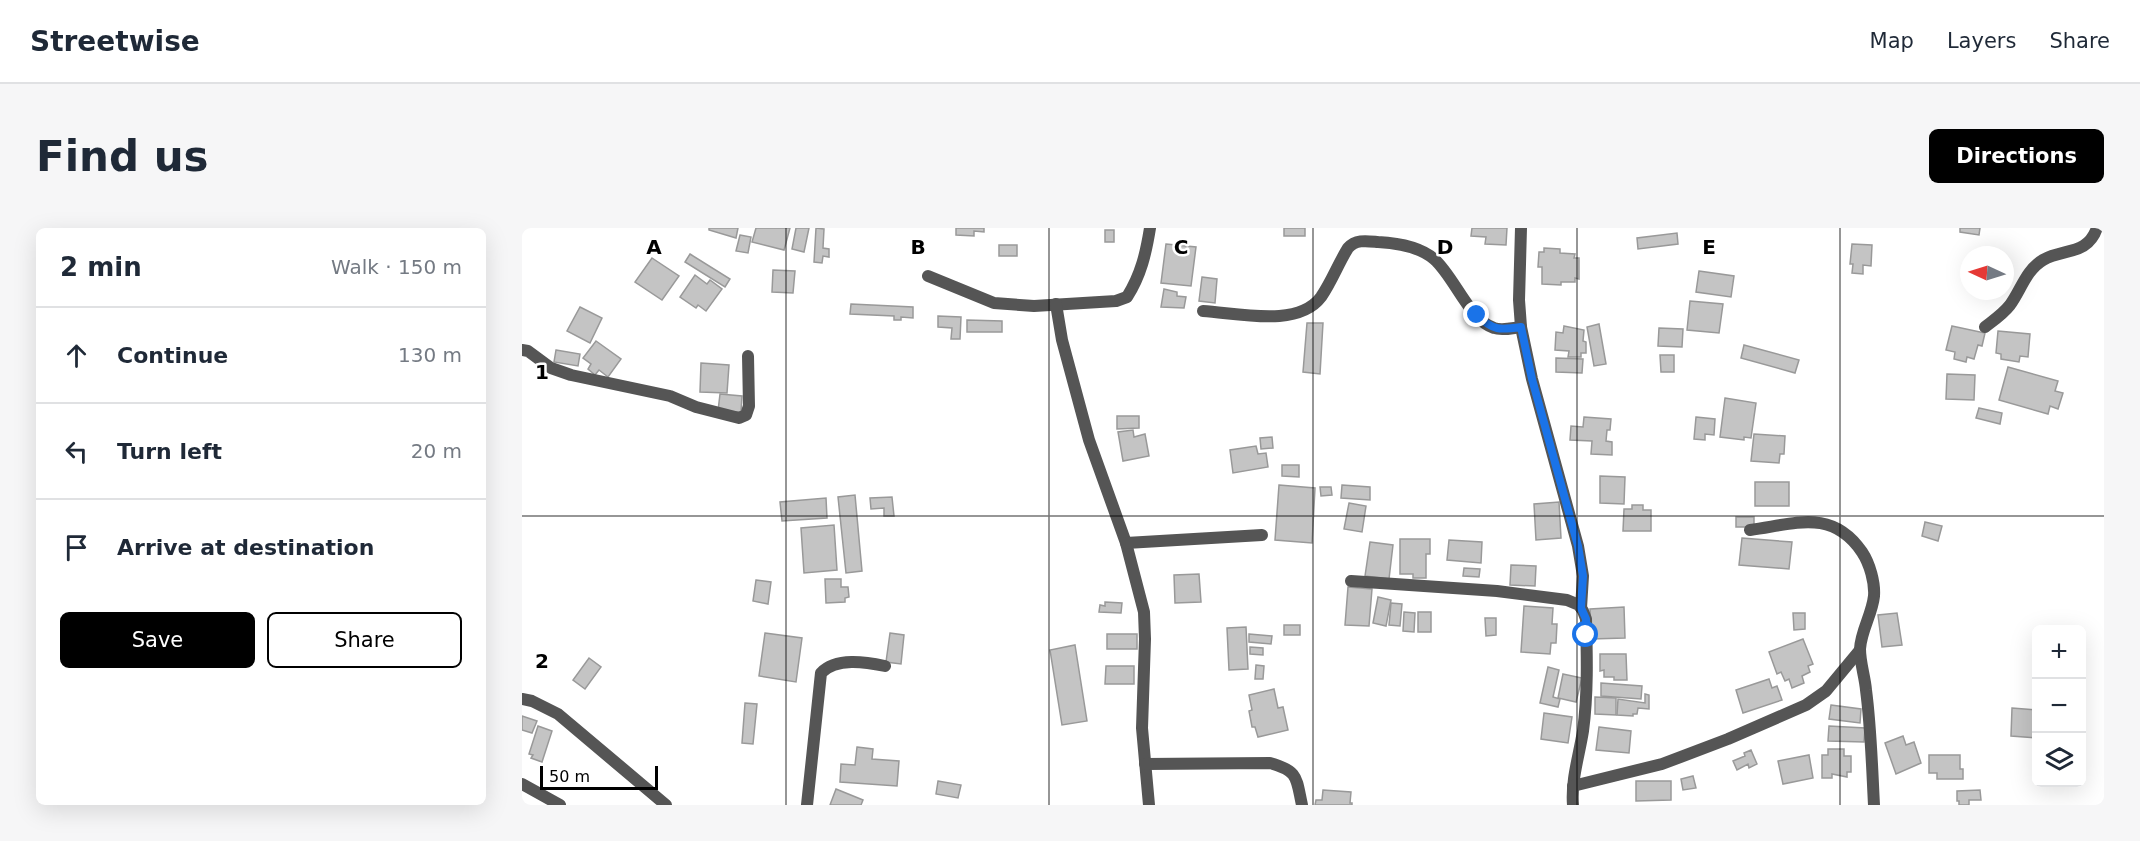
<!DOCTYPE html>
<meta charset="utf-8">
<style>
body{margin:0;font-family:"DejaVu Sans",sans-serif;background:#f6f6f7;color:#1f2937}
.controls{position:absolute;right:18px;bottom:18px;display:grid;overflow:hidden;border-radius:9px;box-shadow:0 6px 24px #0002}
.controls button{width:54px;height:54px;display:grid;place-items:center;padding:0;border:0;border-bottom:2px solid #e0e1e3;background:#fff;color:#1f2937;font:30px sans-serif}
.compass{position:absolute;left:1438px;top:18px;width:54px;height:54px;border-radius:50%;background:#fff;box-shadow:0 6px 24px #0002;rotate:274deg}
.scale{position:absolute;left:18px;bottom:15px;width:118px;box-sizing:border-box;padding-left:6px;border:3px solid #000;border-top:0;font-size:16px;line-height:21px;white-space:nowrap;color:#000;-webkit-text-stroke:4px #fff;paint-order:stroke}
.stop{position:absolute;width:18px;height:18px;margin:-14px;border:4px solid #1a73e8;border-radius:50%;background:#fff}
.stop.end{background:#1a73e8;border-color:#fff;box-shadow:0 2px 6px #0008}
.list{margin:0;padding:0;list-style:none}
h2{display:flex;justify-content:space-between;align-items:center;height:78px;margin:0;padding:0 24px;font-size:26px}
h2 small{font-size:20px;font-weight:400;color:#747a83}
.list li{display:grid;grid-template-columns:39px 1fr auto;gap:18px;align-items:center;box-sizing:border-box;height:96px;padding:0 24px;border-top:2px solid #e0e1e3}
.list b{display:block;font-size:22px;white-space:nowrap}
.list em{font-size:20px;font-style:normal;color:#747a83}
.actions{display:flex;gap:12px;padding:18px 24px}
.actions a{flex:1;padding:14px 0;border:2px solid #000;border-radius:9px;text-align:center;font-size:21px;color:#000}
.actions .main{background:#000;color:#fff}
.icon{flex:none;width:33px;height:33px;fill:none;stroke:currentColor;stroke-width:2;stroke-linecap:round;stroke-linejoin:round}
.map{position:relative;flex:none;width:1582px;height:577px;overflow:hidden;border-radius:9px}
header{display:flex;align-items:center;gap:36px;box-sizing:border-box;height:84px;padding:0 30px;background:#fff;border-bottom:2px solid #e0e1e3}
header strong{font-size:28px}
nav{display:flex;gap:33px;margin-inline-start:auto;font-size:21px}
.intro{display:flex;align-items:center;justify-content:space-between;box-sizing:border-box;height:144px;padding:0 36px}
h1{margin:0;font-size:42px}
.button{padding:15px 27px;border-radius:9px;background:#000;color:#fff;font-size:21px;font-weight:700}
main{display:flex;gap:36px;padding:0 36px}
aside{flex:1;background:#fff;border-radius:9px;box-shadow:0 6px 24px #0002}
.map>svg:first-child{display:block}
.building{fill:#c4c4c4;stroke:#999;stroke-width:1.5}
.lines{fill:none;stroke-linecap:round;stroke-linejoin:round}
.minor{stroke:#555;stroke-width:12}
.route{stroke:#1a73e8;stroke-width:8}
.grid{fill:none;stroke:#000;stroke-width:1.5;stroke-opacity:0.55}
.grid-label{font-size:20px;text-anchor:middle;font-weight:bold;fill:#000;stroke:#fff;stroke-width:5;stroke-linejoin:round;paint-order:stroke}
</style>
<header>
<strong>Streetwise</strong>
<nav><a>Map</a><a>Layers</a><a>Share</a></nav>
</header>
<div class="intro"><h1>Find us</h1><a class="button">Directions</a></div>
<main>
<aside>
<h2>2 min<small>Walk · 150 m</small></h2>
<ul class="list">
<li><svg class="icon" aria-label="ahead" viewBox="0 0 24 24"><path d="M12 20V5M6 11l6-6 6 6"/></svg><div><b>Continue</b></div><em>130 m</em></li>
<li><svg class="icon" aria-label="left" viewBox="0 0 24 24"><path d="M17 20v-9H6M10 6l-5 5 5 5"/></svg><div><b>Turn left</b></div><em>20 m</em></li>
<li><svg class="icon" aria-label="arrive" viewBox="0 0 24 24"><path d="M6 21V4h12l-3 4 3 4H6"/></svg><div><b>Arrive at destination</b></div></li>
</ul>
<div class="actions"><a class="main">Save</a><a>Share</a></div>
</aside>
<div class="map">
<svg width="1582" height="577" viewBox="0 0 1582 577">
<rect width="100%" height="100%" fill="#fff"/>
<g class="building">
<path d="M187 0H216L214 10 187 2Z"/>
<path d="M234 0H268L262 22 230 14Z"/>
<path d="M274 0H287L282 24 270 21Z"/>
<path d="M294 0 302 1 301 20 307 21V29L301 28 300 35 292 34Z"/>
<path d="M434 0H462V4L452 3V8L434 7Z"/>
<rect x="762" y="0" width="21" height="8"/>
<path d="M950 0H985L984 17 963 16 964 9 949 8Z"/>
<path d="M1438 0H1458L1457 7 1438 4Z"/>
<rect x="583" y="2" width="9" height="12"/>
<path d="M1155 5 1156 16 1116 21 1115 10Z"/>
<path d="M218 7 229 9 226 25 214 23Z"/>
<path d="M644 16 674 19 669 58 639 55Z"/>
<path d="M1330 16 1350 17 1349 38 1341 37V46L1330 45 1331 36H1328Z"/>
<rect x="477" y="17" width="18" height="11"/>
<path d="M1022 20 1038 21V25L1053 26 1052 30H1057V51L1053 50V54H1039V57L1020 56V39H1016L1017 24H1022Z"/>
<path d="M168 26 208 51 203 59 163 34Z"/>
<path d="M130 30 157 48 140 72 113 54Z"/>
<path d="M251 42 273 43 271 65 250 64Z"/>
<path d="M1177 43 1212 48 1209 69 1174 64Z"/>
<path d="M173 47 185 56 188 52 200 61 184 83 176 77 174 80 158 69Z"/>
<path d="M680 49 695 51 693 75 677 73Z"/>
<path d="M642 61 655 64V68L664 69 662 80 639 79Z"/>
<path d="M1168 73 1201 76 1197 105 1165 102Z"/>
<path d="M329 76 391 79V90L379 89V92H372V88L328 86Z"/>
<path d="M58 79 80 90 68 115 45 103Z"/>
<path d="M416 88 439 89 438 111H429L430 100 416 99Z"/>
<path d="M445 92 480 93V104H445Z"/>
<path d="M785 95H801L798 146 781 144Z"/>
<path d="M1077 96 1084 136 1072 138 1065 99Z"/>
<path d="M1042 98 1062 102 1061 113 1064 114V125H1059V129H1046L1047 123 1033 122 1034 104 1041 105Z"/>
<path d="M1430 98 1463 105 1460 118 1456 117 1452 131 1445 129 1444 134 1432 131 1433 124 1424 122Z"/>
<path d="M1137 100 1161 101 1160 119 1136 118Z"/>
<path d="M1476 103 1508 106 1506 129 1498 128 1497 134 1479 131V126L1474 125Z"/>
<path d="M74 113 99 131 86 149 77 142 73 147 66 141 69 136 61 130Z"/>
<path d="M1222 117 1277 132 1273 145 1219 130Z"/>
<path d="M34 122 58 126 56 138 32 134Z"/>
<path d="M1138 127H1152V144H1139Z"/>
<path d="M1034 130 1061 131 1060 145 1034 144Z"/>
<path d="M179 135 207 137 205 165 178 164Z"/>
<path d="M1486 139 1536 153 1533 163 1541 165 1536 181 1528 178 1526 186 1477 172Z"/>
<path d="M1425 146 1453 147 1452 172 1424 171Z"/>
<path d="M198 166 220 168 219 184 196 183Z"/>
<path d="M1203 170 1234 175 1229 210 1222 209V212L1198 209Z"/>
<path d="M1457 180 1480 185 1478 196 1454 190Z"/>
<path d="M595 188H617V200L595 201Z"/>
<path d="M1062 189 1089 191 1088 202H1085L1084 213 1090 214V227L1069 226 1070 213 1048 212 1049 198 1061 199Z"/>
<path d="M1174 189 1193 191 1192 207 1183 206V212L1172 211Z"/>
<path d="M611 202 612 209 623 206 627 228 601 233 596 204Z"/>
<path d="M1232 206 1263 208 1262 226H1258L1257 235 1229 233Z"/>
<path d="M750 209 751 220 739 221 738 210Z"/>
<path d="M734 218 736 226 744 225 746 239 711 245 708 222Z"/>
<path d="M760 237H777V249L760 248Z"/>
<path d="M1078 248 1103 249 1102 276 1078 275Z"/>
<rect x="1233" y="254" width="34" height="24"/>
<path d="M757 257 793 260 790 315 753 312Z"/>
<path d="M820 257 848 259V272L819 270Z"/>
<path d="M798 259H809L810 267 799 268Z"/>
<path d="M333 267 340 343 324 345 316 269Z"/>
<path d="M370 269 372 288H362V280L349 281 348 270Z"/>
<path d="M304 270 305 290 260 293 258 274Z"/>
<path d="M1037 274 1039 310 1014 312 1012 276Z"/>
<path d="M827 275 844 278 840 304 822 301Z"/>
<path d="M1110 277H1121V282H1129V303H1101L1102 281H1110Z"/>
<rect x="1214" y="289" width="18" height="10"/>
<path d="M1403 294 1420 298 1416 313 1400 308Z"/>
<path d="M312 297 315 342 282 345 279 300Z"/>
<path d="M1220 310 1270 314 1267 341 1217 337Z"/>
<path d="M878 311H908V326H904V350H891V346H878Z"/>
<path d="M927 312 960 314 959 335 925 332Z"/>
<path d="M848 314 871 317 867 351 843 348Z"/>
<path d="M989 337 1014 338 1013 358 988 357Z"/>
<path d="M942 340 958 341 957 349 941 348Z"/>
<path d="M677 346 679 374 653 375 652 347Z"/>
<path d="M303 351H319V359H326L327 369 323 370V374L304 375Z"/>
<path d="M234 352 249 354 246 376 231 373Z"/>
<path d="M826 359 850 361 847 398 823 397Z"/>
<path d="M856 369 869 372 864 398 851 395Z"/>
<path d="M583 374 600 375 599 385 577 384 578 377 583 378Z"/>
<path d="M869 375 880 376 878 398 867 397Z"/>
<path d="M1002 378 1031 380 1030 396H1035L1034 415H1029L1028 426 999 424Z"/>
<path d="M1102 379 1103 410 1069 411 1068 381Z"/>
<path d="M882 384 893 385 892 404 881 403Z"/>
<rect x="896" y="384" width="13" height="20"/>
<path d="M1271 385H1283V401L1272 402Z"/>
<path d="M1375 385 1380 417 1360 419 1356 387Z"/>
<path d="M963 390H974V407L964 408Z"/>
<rect x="762" y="397" width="16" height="10"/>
<path d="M724 399 726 441 707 442 705 400Z"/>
<path d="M243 405 280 410 274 454 237 448Z"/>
<path d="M368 405 382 407 379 436 364 434Z"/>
<rect x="585" y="406" width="30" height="15"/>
<path d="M727 406 750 408 749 416 727 414Z"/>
<path d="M1281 411 1291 436 1286 438 1288 444 1280 448 1282 455 1270 460 1267 451 1263 453 1259 444 1255 446 1247 424Z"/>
<path d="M553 417 565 493 540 497 528 422Z"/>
<path d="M728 419 741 420V427L728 426Z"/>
<path d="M1078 426H1104L1105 452H1092V449H1082V442L1078 443Z"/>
<path d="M67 430 79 439 63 461 51 452Z"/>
<path d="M734 437 742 438 741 451H733Z"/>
<path d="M584 438H612V456H583Z"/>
<path d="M1026 439 1037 442 1031 469 1038 471 1036 479 1018 475Z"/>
<path d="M1041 446 1060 450 1054 474 1036 470Z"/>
<path d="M1247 451 1250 460 1255 458 1260 472 1221 485 1214 462Z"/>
<path d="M1079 455 1120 458 1119 471 1079 468Z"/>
<path d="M752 461 756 480 761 479 766 502 736 509 733 499H730L727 483 730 482 727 467Z"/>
<path d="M1123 466 1127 467V481L1116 480 1115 486H1111V488L1095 487 1096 471 1123 475Z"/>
<path d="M1073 469 1094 470V487L1073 486Z"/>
<path d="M223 475 235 476 231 516 220 515Z"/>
<path d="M1309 477 1339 481 1338 495 1307 491Z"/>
<path d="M1490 480 1514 482V510L1489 508Z"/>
<path d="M1022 485 1050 489 1046 515 1019 511Z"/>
<path d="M0 488 15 493 10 505 0 502Z"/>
<path d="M16 498 30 503 20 534 9 530 11 527 7 526Z"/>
<path d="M1307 498 1343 500 1342 514 1306 513Z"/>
<path d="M1077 499 1109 503 1107 525 1074 522Z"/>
<path d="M1381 508 1384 517 1392 514 1399 535 1374 546 1363 515Z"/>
<path d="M335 519 351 521 350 531 377 533 375 558 318 554 319 536 333 537Z"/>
<path d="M1306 521H1322V528H1329V544H1325V549L1310 546V550H1300V527H1306Z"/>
<path d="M1229 522 1235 536 1227 540 1226 536 1215 542 1211 533 1223 528 1222 525Z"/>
<path d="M1287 527 1291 550 1261 556 1256 533Z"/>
<path d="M1407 527H1438V541H1441V551H1415V545H1407Z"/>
<path d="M1171 548 1174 560 1161 562 1159 551Z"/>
<path d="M416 553 439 557 436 570 414 566Z"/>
<path d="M1114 553H1149V572L1114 573Z"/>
<path d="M314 561 341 572 339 577H308Z"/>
<path d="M801 562 829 564 828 575H830V577H793L794 572H800Z"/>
<path d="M1458 562 1459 572H1447V577H1437V573H1435V563Z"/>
</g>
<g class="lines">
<g class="minor">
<path d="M999 0 997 72 999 99 1010 151 1056 318 1061 348 1059 380"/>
<path d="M406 48 472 75 512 78 594 73 605 69C619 47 624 25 628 0"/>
<path d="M534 76 540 112 567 212 604 315 622 384 623 411 620 500 627 577"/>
<path d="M681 83C716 85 776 100 799 69 810 53 816 36 826 20 834 11 845 13 856 14 875 15 897 18 912 31 932 48 947 92 972 100 980 103 990 100 999 99"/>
<path d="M1463 99C1472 92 1481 86 1488 77 1499 62 1504 42 1521 32 1542 20 1565 28 1575 0"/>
<path d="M0 122 6 123 29 140 49 147 148 168 174 179 217 190 224 187 227 178 226 128"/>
<path d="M1228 302C1273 296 1310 280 1340 324 1348 336 1353 355 1352 368 1350 387 1339 402 1338 421 1338 435 1343 449 1344 462 1349 500 1350 539 1352 577"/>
<path d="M604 315 740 307"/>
<path d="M829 353 975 363 1045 372 1057 377 1061 383 1064 391C1065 428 1066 466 1061 503 1057 528 1049 552 1051 577"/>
<path d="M0 471 10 473 36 486 144 577"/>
<path d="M623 536 748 535C777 543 774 550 780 577"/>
<path d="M0 556 38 577"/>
<path d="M1051 558 1140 536 1206 511 1284 477 1304 463 1338 422"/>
<path d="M285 577 299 445C314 429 344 434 363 438"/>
</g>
</g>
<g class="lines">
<path class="route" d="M955 87C971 103 978 102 999 99L1010 151 1056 318 1061 348 1059 380 1064 391V407"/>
</g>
<path class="grid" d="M264 0V577M527 0V577M791 0V577M1055 0V577M1318 0V577M0 288H1582"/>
<g class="grid-label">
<text x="132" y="26">A</text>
<text x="396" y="26">B</text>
<text x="659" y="26">C</text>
<text x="923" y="26">D</text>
<text x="1187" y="26">E</text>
<text x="20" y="151">1</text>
<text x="20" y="440">2</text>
</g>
</svg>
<div class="controls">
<button>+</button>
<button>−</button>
<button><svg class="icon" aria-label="layers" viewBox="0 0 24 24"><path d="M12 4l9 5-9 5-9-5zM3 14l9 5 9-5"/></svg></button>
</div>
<svg class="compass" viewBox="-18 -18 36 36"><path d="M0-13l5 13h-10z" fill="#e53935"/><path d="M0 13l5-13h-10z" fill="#747a83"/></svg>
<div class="scale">50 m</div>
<div class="stop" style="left:1064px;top:407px"></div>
<div class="stop end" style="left:955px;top:87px"></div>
</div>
</main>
